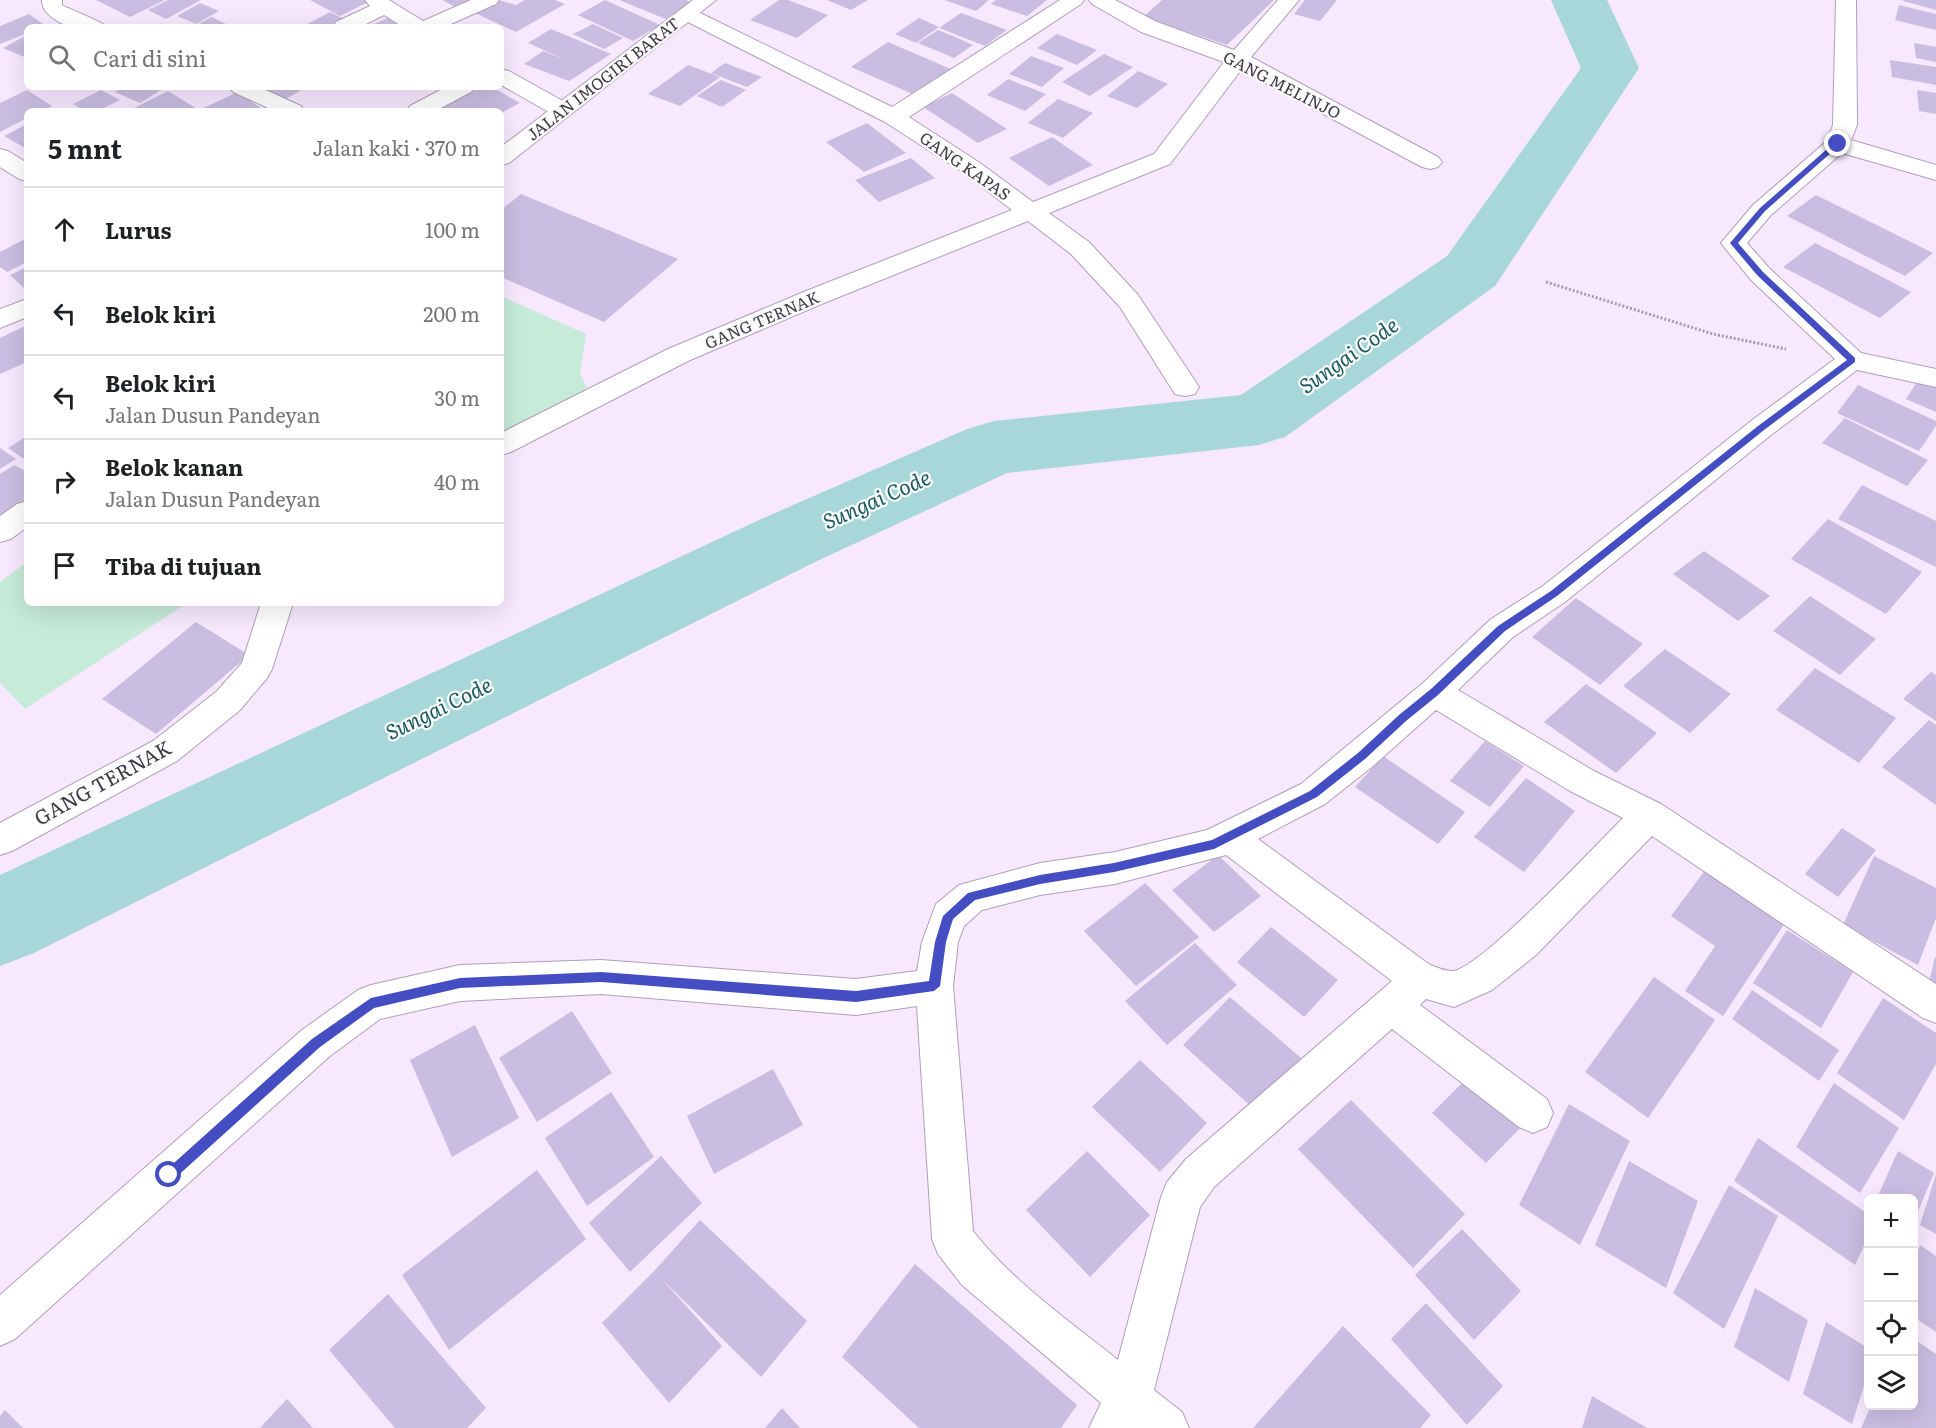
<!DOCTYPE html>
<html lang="id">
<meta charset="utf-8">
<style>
body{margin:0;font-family:Literata,serif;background:#f2f2f2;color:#202124}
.controls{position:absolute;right:18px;bottom:18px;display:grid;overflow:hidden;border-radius:9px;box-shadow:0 6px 24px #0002}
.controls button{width:54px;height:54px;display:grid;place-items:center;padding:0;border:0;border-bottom:2px solid #e0e0e0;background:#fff;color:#202124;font:30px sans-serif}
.stop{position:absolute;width:18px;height:18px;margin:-14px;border:4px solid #444dc2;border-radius:50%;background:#fff}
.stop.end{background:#444dc2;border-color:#fff;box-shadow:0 2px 6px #0008}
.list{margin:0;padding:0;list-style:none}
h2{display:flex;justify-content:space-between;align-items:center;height:78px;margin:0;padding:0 24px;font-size:26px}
h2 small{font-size:20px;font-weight:400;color:#757577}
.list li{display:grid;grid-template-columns:39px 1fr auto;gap:18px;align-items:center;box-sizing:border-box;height:84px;padding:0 24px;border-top:2px solid #e0e0e0}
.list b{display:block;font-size:22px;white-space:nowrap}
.list p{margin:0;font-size:20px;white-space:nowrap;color:#757577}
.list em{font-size:20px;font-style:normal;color:#757577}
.icon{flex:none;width:33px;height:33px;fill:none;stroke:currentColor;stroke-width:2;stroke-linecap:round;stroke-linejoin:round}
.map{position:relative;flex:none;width:1936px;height:1428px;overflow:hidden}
.search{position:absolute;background:#fff;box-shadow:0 6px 24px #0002;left:24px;top:24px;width:480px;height:66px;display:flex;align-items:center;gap:15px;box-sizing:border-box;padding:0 21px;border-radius:9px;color:#757577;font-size:22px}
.panel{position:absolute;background:#fff;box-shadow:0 6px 24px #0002;left:24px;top:108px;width:480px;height:498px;border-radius:9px}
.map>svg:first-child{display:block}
.green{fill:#c6ebd8}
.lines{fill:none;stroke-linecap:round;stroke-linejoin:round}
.river{fill:#a7d7d9;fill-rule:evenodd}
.building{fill:#c9bee1}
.minor-casing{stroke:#b09fb8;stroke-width:2}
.major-casing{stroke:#b09fb8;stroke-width:2}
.path{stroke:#a69bac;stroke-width:3;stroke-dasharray:2 2;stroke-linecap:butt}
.minor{fill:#fff;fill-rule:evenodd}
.major{fill:#fff;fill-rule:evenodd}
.route{fill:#444dc2}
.labels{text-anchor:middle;stroke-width:4.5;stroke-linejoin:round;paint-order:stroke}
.far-street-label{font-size:16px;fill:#403944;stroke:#fbfbfb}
.street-label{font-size:20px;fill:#403944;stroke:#fbfbfb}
.water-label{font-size:21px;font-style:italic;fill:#1a5b5d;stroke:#fbfbfb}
</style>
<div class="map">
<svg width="1936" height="1428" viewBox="0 0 1936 1428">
<rect width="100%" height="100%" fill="#f7e8fe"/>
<g class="green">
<path d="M501 296 586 334 580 374 587 388 560 409 501 433Z"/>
<path d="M27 562V603H187L25 709 0 683V582Z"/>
</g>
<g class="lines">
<path class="river" d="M1551 0H1607L1639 68 1495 286 1285 437 1259 445 1007 473 815 562 34 953 0 966V875L759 520 967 429 994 421 1241 395 1447 256 1581 68Z"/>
</g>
<g class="building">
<path d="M96 0H165L130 17Z"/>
<path d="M168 0H201L166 19 148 10Z"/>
<path d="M310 0H372L340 16Z"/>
<path d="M442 0H482L461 10Z"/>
<path d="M498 0 516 5 525 0H555L565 4 516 32 475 13Z"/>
<path d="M605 0 660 25 633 41 578 15Z"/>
<path d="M619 0H686L694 3 668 20Z"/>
<path d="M779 0H788L828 15 797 38 750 20Z"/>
<path d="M827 0H868L851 10Z"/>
<path d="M944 0H989L976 11Z"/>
<path d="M996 0H1047L1027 16 991 4Z"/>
<path d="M1162 0H1274L1227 45 1143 17Z"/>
<path d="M1305 0H1337L1320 21 1294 14Z"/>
<path d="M1903 0H1936V10L1903 1Z"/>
<path d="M200 3 219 11 196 24 177 16Z"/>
<path d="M1899 5 1936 14V30L1895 20Z"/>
<path d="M330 12 350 22 341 27H302Z"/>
<path d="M961 13 1007 30 985 46 939 28Z"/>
<path d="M29 14 47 27H27V33L0 44V26Z"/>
<path d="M212 17 228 25 223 27H192Z"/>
<path d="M390 17 406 27H367Z"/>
<path d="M919 18 939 27 916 43 895 34Z"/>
<path d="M593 24 623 38 604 49 573 34Z"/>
<path d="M551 29 611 54 569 81 524 64 543 51 566 60 528 43Z"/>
<path d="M938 30 953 36 973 45 954 58 918 43Z"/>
<path d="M1057 34 1097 50 1077 65 1037 48Z"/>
<path d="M27 35V58L3 48Z"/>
<path d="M888 42 951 69 915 95 851 67Z"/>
<path d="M1914 43 1936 47V62L1916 58Z"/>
<path d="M1104 54 1133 67 1090 96 1062 82Z"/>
<path d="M1031 56 1064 68 1042 87 1009 74Z"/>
<path d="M1890 60 1936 67V85L1892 77Z"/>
<path d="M725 63 762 77 747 87 711 73Z"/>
<path d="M688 65 720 77 680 106 648 94Z"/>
<path d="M1138 71 1168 84 1137 108 1107 96Z"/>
<path d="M1008 79 1046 94 1025 111 987 95Z"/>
<path d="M721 80 746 90 722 107 697 96Z"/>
<path d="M124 87H166L140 103 115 92Z"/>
<path d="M251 87H307L280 102Z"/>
<path d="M472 87H492L520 103 501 113V111H426Z"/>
<path d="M27 90 52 106 42 111H27V118L0 132V103Z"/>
<path d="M101 90 120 100 98 111H85L73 104Z"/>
<path d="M1917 90 1936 93V114L1919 111Z"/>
<path d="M168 91 199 110 128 111Z"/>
<path d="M238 92 265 111 199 110Z"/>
<path d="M952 93 1007 129 978 143 923 107Z"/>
<path d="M1058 99 1093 113 1063 138 1028 123Z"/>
<path d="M867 123 906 153 864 172 826 142Z"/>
<path d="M27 124V149L4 136Z"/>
<path d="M1052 137 1093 165 1049 186 1009 158Z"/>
<path d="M911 158 935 178 879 202 855 180Z"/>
<path d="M521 194 678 259 604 322 501 277V210Z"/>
<path d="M1816 195 1933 253 1905 276 1787 216Z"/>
<path d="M27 238V262L7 272 0 267V252Z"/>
<path d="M1815 243 1863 267 1911 292 1880 318 1783 267Z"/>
<path d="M27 267V291L10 275Z"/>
<path d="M27 325V362L0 374V338Z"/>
<path d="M1918 380 1936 388V412L1906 399Z"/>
<path d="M1858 385 1936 421V426L1919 451 1837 413Z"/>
<path d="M1845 418 1928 460 1907 486 1822 443Z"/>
<path d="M27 436V461L8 448Z"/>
<path d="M0 448 16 459 0 469Z"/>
<path d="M14 465 27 472V504L0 523V474Z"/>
<path d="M1862 485 1936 521V567L1838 519Z"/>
<path d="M1828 519 1922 572 1886 614 1791 559Z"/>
<path d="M1704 551 1770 596 1738 621 1673 574Z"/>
<path d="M1810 596 1876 639 1840 675 1773 631Z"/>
<path d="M1576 598 1643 644 1600 685 1532 637Z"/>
<path d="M196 622 249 655 156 734 102 699Z"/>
<path d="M1665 649 1731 694 1690 733 1623 686Z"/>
<path d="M1815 668 1896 718 1859 763 1776 710Z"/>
<path d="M1931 672 1936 675V721L1903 699Z"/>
<path d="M1586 684 1657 733 1616 773 1544 722Z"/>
<path d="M1929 720 1936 725V805L1882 767Z"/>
<path d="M1485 741 1524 766 1490 807 1450 781Z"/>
<path d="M1383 756 1465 812 1438 844 1355 787Z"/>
<path d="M1526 778 1575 811 1524 872 1474 837Z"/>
<path d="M1842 828 1876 850 1838 897 1805 874Z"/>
<path d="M1218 855 1261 896 1214 932 1172 890Z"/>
<path d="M1874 856 1936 888V918L1918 965 1843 925Z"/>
<path d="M1709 865 1789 917 1723 1016 1685 991 1715 946 1671 916Z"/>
<path d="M1145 883 1199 937 1136 986 1084 931Z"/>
<path d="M1271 927 1338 980 1304 1017 1237 962Z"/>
<path d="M1787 930 1853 972 1821 1028 1753 983Z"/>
<path d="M1195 943 1237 985 1167 1045 1125 1001Z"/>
<path d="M1935 957 1936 958V995L1927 991Z"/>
<path d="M1654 977 1715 1020 1648 1118 1585 1072Z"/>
<path d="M1752 990 1839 1050 1819 1081 1732 1019Z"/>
<path d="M1230 997 1301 1058 1254 1109 1183 1045Z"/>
<path d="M1883 998 1936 1033V1064L1904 1120 1837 1073Z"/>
<path d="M572 1011 612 1073 537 1122 499 1058Z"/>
<path d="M475 1025 519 1118 452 1157 410 1060Z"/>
<path d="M1140 1060 1207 1123 1160 1172 1092 1107Z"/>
<path d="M773 1069 803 1125 714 1174 687 1116Z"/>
<path d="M1468 1077 1522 1126 1486 1163 1432 1113Z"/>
<path d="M1834 1083 1899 1128 1860 1193 1796 1147Z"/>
<path d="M611 1092 654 1157 587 1206 545 1138Z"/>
<path d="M1351 1100 1465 1214 1413 1268 1298 1149Z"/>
<path d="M1569 1104 1630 1141 1580 1245 1519 1205Z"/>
<path d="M1758 1138 1868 1214V1237L1855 1265 1734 1181Z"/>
<path d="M1087 1151 1150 1215 1090 1277 1026 1210Z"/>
<path d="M1898 1151 1934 1173 1914 1221V1198H1877Z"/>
<path d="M661 1156 702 1203 630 1272 589 1223Z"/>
<path d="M1629 1161 1698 1201 1666 1288 1595 1245Z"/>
<path d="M537 1170 586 1239 449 1350 402 1275Z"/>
<path d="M1936 1174V1234L1920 1225Z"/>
<path d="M1729 1185 1778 1216 1724 1329 1673 1293Z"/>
<path d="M700 1220 807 1321 761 1377 662 1279 722 1346 669 1403 602 1323 654 1271Z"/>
<path d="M1462 1229 1521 1291 1474 1340 1415 1275Z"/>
<path d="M1920 1245 1936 1256V1332L1914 1317V1261Z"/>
<path d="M915 1264 1077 1405 1061 1428H919L842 1357Z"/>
<path d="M1755 1288 1808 1320 1789 1382 1734 1347Z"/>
<path d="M388 1294 486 1408 467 1428H395L329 1350Z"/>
<path d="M1426 1303 1503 1386 1467 1425 1391 1339Z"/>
<path d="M1826 1322 1868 1348V1373L1852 1424 1803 1394Z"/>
<path d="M1343 1326 1431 1415 1420 1428H1253Z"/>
<path d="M1914 1339 1936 1354V1428H1861L1871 1406H1914Z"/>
<path d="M1592 1396 1647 1428H1582Z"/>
<path d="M287 1399 313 1428H260Z"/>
<path d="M782 1408 800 1428H765Z"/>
<path d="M5 1410 23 1428H0V1416Z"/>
</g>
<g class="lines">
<g class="minor-casing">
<g id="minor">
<path d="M42 0H62V5C71 10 103 22 107 27 96 27 82 29 72 27 59 24 41 13 42 0Z"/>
<path d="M365 0H389L423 21 471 0H499L496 4 444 27H403L384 15 360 27H333L336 22 370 6Z"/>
<path d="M1060 0H1084L1081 4 909 117 980 163 1033 202 1154 154 1224 62 1141 32 1092 4 1089 0H1115L1157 22 1234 50 1278 0H1299L1251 57 1438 157 1442 162 1438 167 1430 169 1422 167 1241 70 1170 164 1049 213 1089 242 1138 295 1199 387 1195 394 1185 396 1175 394 1120 307 1071 254 1028 221 824 303 688 361 511 452 501 455V433L668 349 806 291 1012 210 964 173 885 122 680 18 676 14 680 10 687 8 694 10 892 107Z"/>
<path d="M1836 0H1856L1857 125 1851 140 1936 165V180L1842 153 1771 215 1747 243 1769 268 1861 353 1936 369V387L1857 370 1771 435 1565 602 1513 637 1458 690 1594 771 1661 804 1936 984V1023L1923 1018 1652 836 1536 955 1492 990 1454 1007 1426 999 1420 1005 1547 1099 1553 1113 1547 1127 1533 1133 1519 1127 1392 1029 1214 1187 1200 1207 1154 1390 1182 1412 1189 1428H1089L1101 1403 962 1285 938 1254 932 1239 917 1006 856 1015 601 994 460 1001 380 1019 330 1056 15 1339 0 1346V1295L302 1030 358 990 371 985 460 965 601 960 856 979 917 971 922 942 936 904 959 885 1040 863 1115 852 1207 830 1301 784 1423 683 1491 619 1543 586 1751 421 1835 359 1751 280 1721 243 1753 205 1827 141 1833 125ZM1436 710 1570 791 1623 818C1598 843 1478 971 1452 971 1445 971 1436 967 1430 965L1258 839 1325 804 1373 766ZM1226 855 1392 981 1186 1159 1167 1182 1161 1197 1118 1360C1068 1320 1013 1282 973 1231L953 986 958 942 964 926 982 910 1040 895 1115 884Z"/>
<path d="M501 69 509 71 570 105 573 110 570 115 562 117 554 115 501 85Z"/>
<path d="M230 87H259L301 106 304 111H275L233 92Z"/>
<path d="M446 87H474L471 92 435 111H407L410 106Z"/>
<path d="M0 149 8 151 27 163V181L19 179 0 167Z"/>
<path d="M27 299V317L0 328V309Z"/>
<path d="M261 603H293L272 669 267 678 240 710 177 761 12 851 0 855V823L153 741 216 692 242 663Z"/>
</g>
</g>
<g class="major-casing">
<g id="major">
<path d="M693 0H716L509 163 501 165V147Z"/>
<path d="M27 501V527L11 539 0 542V516L17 504Z"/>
</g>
</g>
<path class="path" d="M1546 282 1713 334 1786 349"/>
<use href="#minor" class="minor"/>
<use href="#major" class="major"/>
</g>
<path class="route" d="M1835 142 1841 144 1765 211 1738 243 1763 272 1855 358V362L1764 430 1557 596 1505 631 1438 695 1406 721 1365 759 1317 797 1214 849 1114 872 1040 884 975 900 953 919 946 942 940 986 934 991 856 1002 601 982 460 988 374 1008 320 1047 173 1180H165V1171L312 1039 371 998 460 978 601 972 856 991 929 981 935 942 943 916 968 893 1040 875 1114 863 1212 840 1310 791 1358 753 1399 715 1431 689 1498 626 1551 591 1758 426 1847 360 1757 275 1730 243 1760 208Z"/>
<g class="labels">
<g class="far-street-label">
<text transform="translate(603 79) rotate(-38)" y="6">JALAN IMOGIRI BARAT</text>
<text transform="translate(1282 85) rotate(27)" y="6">GANG MELINJO</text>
<text transform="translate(965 166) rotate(35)" y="6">GANG KAPAS</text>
<text transform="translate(762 320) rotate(-23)" y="6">GANG TERNAK</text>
</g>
<g class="street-label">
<text transform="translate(103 783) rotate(-29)" y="7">GANG TERNAK</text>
</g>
<g class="water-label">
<text transform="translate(1349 356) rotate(-35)" y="7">Sungai Code</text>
<text transform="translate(877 500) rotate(-24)" y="7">Sungai Code</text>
<text transform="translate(439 709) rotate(-26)" y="7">Sungai Code</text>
</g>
</g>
</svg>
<div class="controls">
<button>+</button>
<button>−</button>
<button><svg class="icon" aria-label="locate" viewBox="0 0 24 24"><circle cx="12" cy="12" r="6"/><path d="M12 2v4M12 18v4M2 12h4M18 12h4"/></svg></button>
<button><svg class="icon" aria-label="layers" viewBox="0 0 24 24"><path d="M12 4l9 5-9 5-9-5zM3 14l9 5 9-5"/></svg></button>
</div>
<div class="stop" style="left:169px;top:1175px"></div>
<div class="stop end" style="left:1838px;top:144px"></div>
<div class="search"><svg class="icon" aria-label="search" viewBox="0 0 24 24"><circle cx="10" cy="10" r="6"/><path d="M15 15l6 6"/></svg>Cari di sini</div>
<section class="panel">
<h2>5 mnt<small>Jalan kaki · 370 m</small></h2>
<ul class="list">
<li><svg class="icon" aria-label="ahead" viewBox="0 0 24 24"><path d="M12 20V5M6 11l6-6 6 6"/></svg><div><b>Lurus</b></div><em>100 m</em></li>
<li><svg class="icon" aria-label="left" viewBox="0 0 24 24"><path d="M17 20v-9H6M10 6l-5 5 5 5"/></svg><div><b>Belok kiri</b></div><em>200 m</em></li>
<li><svg class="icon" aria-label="left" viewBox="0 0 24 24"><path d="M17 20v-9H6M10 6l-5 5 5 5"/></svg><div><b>Belok kiri</b><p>Jalan Dusun Pandeyan</p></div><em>30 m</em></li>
<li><svg class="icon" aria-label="right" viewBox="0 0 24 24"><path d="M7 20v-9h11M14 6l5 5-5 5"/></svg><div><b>Belok kanan</b><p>Jalan Dusun Pandeyan</p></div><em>40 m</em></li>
<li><svg class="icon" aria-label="arrive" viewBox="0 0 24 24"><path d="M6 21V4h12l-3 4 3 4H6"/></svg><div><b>Tiba di tujuan</b></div></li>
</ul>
</section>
</div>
